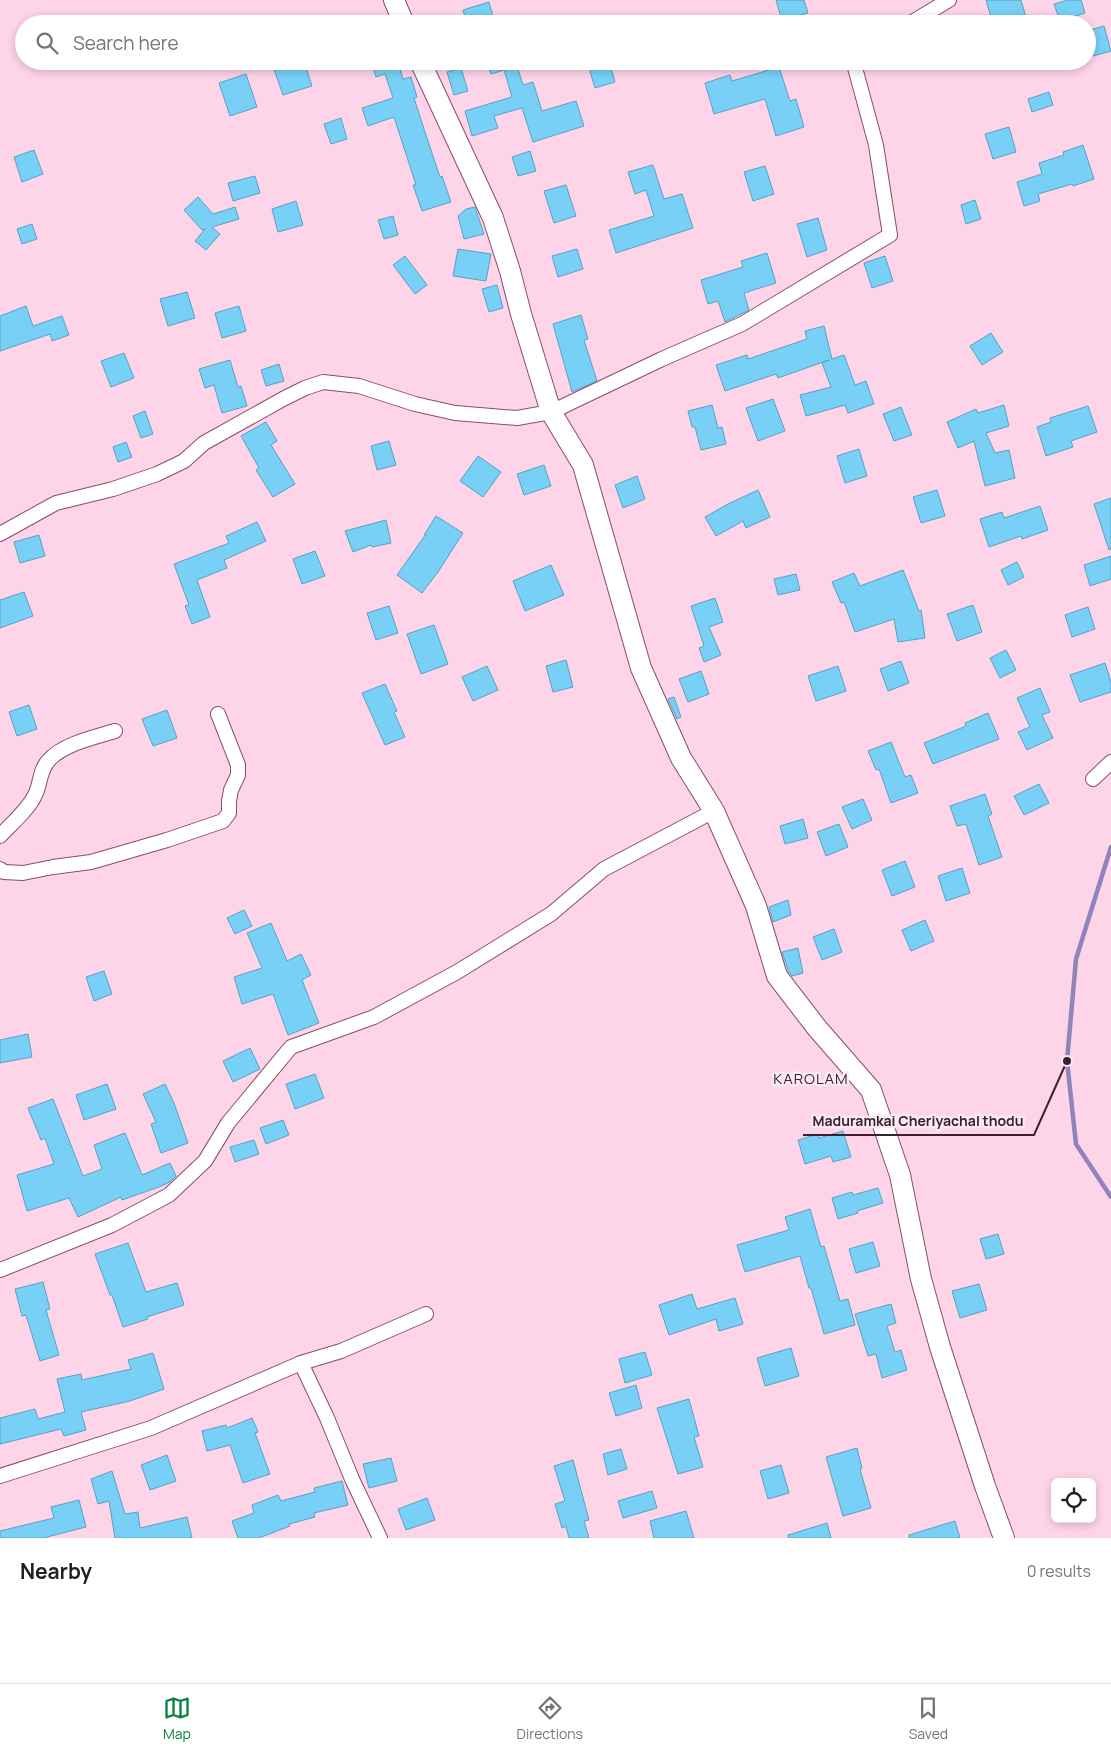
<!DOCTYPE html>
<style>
body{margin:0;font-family:Manrope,sans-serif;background:#f2f2f2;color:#202124}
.controls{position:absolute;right:15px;bottom:15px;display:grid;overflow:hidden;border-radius:8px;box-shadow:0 2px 8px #0003}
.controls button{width:45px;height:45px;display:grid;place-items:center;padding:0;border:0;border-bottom:1px solid #e0e0e0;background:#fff;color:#202124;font:25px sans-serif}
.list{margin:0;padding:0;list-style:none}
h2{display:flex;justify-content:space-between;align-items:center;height:65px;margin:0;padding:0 20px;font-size:21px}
h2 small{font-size:16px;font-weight:400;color:#757577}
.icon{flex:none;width:28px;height:28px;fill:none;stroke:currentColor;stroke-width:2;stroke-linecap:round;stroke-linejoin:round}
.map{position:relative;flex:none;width:1111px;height:1538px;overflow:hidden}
.search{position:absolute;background:#fff;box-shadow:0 2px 8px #0003;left:15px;right:15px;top:15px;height:55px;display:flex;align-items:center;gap:12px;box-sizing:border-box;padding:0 18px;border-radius:28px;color:#757577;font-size:19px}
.sheet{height:145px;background:#fff}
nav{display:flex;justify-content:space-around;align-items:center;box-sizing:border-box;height:70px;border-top:1px solid #e0e0e0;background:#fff;font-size:14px;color:#757577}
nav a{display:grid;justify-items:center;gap:2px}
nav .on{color:#0b8043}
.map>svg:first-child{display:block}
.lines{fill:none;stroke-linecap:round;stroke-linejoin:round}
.stream{stroke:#9084ba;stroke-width:4.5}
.building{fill:#78d0f7;stroke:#56a2c2}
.minor-casing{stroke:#884d6c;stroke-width:16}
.secondary-casing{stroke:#884d6c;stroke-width:22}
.minor{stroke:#fff;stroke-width:14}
.secondary{stroke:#fff;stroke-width:20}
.labels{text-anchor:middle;stroke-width:5;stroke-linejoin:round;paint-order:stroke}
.quarter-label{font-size:15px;letter-spacing:1px;fill:#3a212e;stroke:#f9ebf1}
.leader{fill:none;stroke:#3a212e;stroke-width:2}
.callout-dot{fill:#3a212e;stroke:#f9ebf1;stroke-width:2}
.callout-label{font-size:14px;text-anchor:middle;font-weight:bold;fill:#3a212e;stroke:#f9ebf1;stroke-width:5;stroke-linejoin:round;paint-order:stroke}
</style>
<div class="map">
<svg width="1111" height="1538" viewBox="0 0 1111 1538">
<rect width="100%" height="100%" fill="#fed4e8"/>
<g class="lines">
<path class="stream" d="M1111 847 1076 959 1067 1061 1076 1144 1111 1197"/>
</g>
<g class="building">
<path d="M776 0H804L808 13 782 21Z"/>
<path d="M986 0H1021L1028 24H993Z"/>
<path d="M1068 0H1081L1085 13 1060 21 1054 4Z"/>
<path d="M489 2 495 24H467L463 10Z"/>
<path d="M1104 26 1111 51 1093 56 1087 31Z"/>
<path d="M271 61H304L312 86 283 95Z"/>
<path d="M371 61H408L409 66 400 69 403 79 411 77 417 97 414 98 424 129 440 177 442 176 451 202 422 211 413 185H416L394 117 368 126 362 108 393 98 385 74 376 77Z"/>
<path d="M486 61H524V64L517 66 523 85 533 82 542 111 576 101 584 126 533 142 522 108 494 116 498 128 472 136 465 111 512 97 504 70 491 74Z"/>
<path d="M587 61H609L615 82 595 88Z"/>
<path d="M779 67 790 101 796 99 804 127 776 136 765 99 714 114 705 83 730 75 732 81Z"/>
<path d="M461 68 468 91 454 95 447 72Z"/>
<path d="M246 74 257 107 230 116 219 83Z"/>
<path d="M1049 92 1053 105 1032 112 1028 99Z"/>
<path d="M341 118 347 139 331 144 324 124Z"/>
<path d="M1009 127 1016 152 993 159 985 134Z"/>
<path d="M1083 145 1094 179 1073 186 1072 184 1038 194 1040 201 1024 206 1017 182 1042 174 1039 163 1064 155 1063 152Z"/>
<path d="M34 150 43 174 22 182 14 157Z"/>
<path d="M530 151 536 171 518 176 512 157Z"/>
<path d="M653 165 664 199 682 194 693 228 616 253 609 230 654 216 646 190 635 194 628 172Z"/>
<path d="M765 166 774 194 753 201 744 172Z"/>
<path d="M255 176 260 193 233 201 228 183Z"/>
<path d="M566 185 576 216 554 223 544 191Z"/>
<path d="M198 197 213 214 235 207 239 219 212 227 220 234 206 250 195 241 205 229 202 230 184 210Z"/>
<path d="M975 200 981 219 966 224 961 205Z"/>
<path d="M296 201 303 225 278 232 272 209Z"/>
<path d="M475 207 484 234 464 239 458 216 466 209Z"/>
<path d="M393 216 398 235 384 239 378 220Z"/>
<path d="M818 218 827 250 807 257 797 224Z"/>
<path d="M32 224 37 239 22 244 17 229Z"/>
<path d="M458 249 491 254 486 281 453 276Z"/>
<path d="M577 249 583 269 558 277 552 256Z"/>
<path d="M767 253 776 283 744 293 749 310 725 322 718 301 708 304 701 280 743 267 741 261Z"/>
<path d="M405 256 427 285 415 294 393 265Z"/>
<path d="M885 256 893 281 872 288 864 263Z"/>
<path d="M497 285 503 308 489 312 482 289Z"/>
<path d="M187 292 195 318 168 326 160 299Z"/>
<path d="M26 306 33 326 62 316 69 335 52 341 50 334 0 351V316Z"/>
<path d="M239 306 246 331 222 338 215 313Z"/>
<path d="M581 315 588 339 584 340 597 381 572 392 553 324Z"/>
<path d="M824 326 832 359 844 355 855 385 866 381 874 404 848 413 845 405 806 416 800 395 831 387 822 363 829 360 778 378 776 374 725 391 716 365 747 355 748 359 807 339 805 331Z"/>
<path d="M991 333 1003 352 982 365 970 346Z"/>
<path d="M124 353 134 378 111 387 101 361Z"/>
<path d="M230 360 238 387 241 386 247 406 222 413 214 385 205 388 199 369Z"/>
<path d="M279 364 284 381 266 386 261 370Z"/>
<path d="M773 399 785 431 758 441 746 408Z"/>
<path d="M712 405 718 428 722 427 726 444 701 450 695 427H692L688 411Z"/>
<path d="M1004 405 1009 426 986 433 995 453 1009 450 1015 478 985 486 974 441 958 448 947 422 976 409 978 413Z"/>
<path d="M1088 406 1097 432 1071 441 1073 447 1046 456 1037 427 1051 422 1050 418Z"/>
<path d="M901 407 912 435 894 441 883 414Z"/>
<path d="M145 411 153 434 141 438 133 416Z"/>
<path d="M266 422 277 441 271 445 295 484 273 497 256 470 259 468 241 436Z"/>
<path d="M389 441 396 465 377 470 371 446Z"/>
<path d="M126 442 132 457 118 462 113 447Z"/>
<path d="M859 449 867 476 845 483 837 456Z"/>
<path d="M478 456 501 472 483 497 460 481Z"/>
<path d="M544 465 551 486 524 495 517 474Z"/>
<path d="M637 476 645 499 623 508 615 485Z"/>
<path d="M758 490 770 517 746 528 743 521 716 536 705 517 728 504Z"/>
<path d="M937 490 945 516 921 523 913 497Z"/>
<path d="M1111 498V549L1109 550 1094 504Z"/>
<path d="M1040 506 1048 530 1022 539 1021 536 989 547 980 519 1002 512 1004 518Z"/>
<path d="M436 516 463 533 438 572 422 593 397 575 426 534 424 535Z"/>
<path d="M386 520 391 543 372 547 371 545 353 552 345 531Z"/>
<path d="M257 522 266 541 224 560 227 568 197 580 210 617 192 624 185 606 189 605 174 564 229 543 226 536Z"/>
<path d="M39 535 45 556 20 563 14 542Z"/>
<path d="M315 551 325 576 302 584 293 559Z"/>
<path d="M1111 556V579L1090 586 1084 565Z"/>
<path d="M1017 562 1024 577 1008 585 1001 570Z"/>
<path d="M551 565 564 595 525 611 513 581Z"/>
<path d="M903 570 919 611 921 610 925 638 898 642 894 619 855 632 844 602 841 603 832 582 854 573 860 586Z"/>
<path d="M796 574 800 590 778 595 774 579Z"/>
<path d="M24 592 33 616 0 628V600Z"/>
<path d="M715 598 723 622 709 627 721 655 704 662 699 648 704 646 691 606Z"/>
<path d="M973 605 982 632 957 641 947 614Z"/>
<path d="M389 606 398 633 376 640 367 613Z"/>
<path d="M1088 607 1095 629 1072 637 1065 615Z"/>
<path d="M434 625 448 664 421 674 407 634Z"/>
<path d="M1006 650 1016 670 1000 678 990 658Z"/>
<path d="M566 660 573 687 553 692 546 666Z"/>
<path d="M901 661 909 683 888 691 880 669Z"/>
<path d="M1105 663 1111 682V692L1080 702 1070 675Z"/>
<path d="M487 666 498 690 473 701 462 677Z"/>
<path d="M838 666 846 691 816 701 808 676Z"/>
<path d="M701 671 709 694 688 702 679 679Z"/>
<path d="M385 684 397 711 394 712 405 737 385 745 362 693Z"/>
<path d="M1040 688 1050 712 1042 715 1053 738 1027 750 1018 732 1030 727 1017 698Z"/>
<path d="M674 697 681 717 677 719 668 699Z"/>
<path d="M29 705 37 729 17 736 9 712Z"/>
<path d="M167 710 177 738 153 746 142 719Z"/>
<path d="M988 713 999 739 933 764 924 743 966 726 965 723Z"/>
<path d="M891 742 905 777 911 775 918 793 891 803 879 769 876 770 868 751Z"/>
<path d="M1039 784 1049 803 1024 815 1014 796Z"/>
<path d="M985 794 992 814 988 816 1002 857 979 865 966 824 957 826 950 806Z"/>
<path d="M863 799 872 820 852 829 842 807Z"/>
<path d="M803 819 808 838 785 844 780 826Z"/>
<path d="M839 824 848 847 826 856 817 832Z"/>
<path d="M905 861 915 887 892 896 882 870Z"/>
<path d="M962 868 970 893 946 901 938 876Z"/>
<path d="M788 900 791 915 773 922 769 907Z"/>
<path d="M244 910 252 926 235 934 227 918Z"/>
<path d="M925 920 934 941 911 951 902 930Z"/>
<path d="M271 923 287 961 301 954 311 975 302 980 319 1023 288 1035 273 994 242 1004 234 977 262 968 247 933Z"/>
<path d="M834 929 842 952 822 960 813 937Z"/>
<path d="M798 948 803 973 792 976 788 970 782 952Z"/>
<path d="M104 971 112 994 94 1001 86 977Z"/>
<path d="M28 1034 32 1057 0 1063V1040Z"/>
<path d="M250 1048 260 1069 233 1082 223 1061Z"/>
<path d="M315 1074 324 1098 295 1109 286 1084Z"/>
<path d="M107 1084 116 1109 84 1120 76 1095Z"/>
<path d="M165 1084 174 1103 188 1143 161 1153 151 1124 156 1122 143 1094Z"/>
<path d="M53 1099 83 1176 102 1169 94 1145 125 1133 142 1175 170 1163 176 1176 170 1182 159 1187 122 1200 121 1197 78 1217 69 1198 27 1211 17 1175 54 1164 45 1138 41 1140 28 1108Z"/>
<path d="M283 1120 289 1135 266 1144 260 1128Z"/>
<path d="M843 1131 851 1157 833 1162 831 1156 805 1164 798 1140 818 1134 819 1138Z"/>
<path d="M254 1140 259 1154 235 1162 230 1147Z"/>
<path d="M878 1188 883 1203 857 1211 858 1213 838 1219 832 1198 852 1192 853 1195Z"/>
<path d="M810 1209 821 1247 824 1246 840 1301 848 1299 855 1325 824 1334 811 1288H809L800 1256 745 1272 737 1245 789 1230 785 1217Z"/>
<path d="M998 1234 1004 1254 986 1259 980 1239Z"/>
<path d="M873 1242 880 1266 856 1273 849 1249Z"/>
<path d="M128 1243 146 1292 177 1283 184 1305 147 1317 148 1319 123 1327 112 1295H110L95 1254Z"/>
<path d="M43 1282 50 1309 46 1310 59 1355 40 1361 26 1315 22 1316 15 1289Z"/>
<path d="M979 1284 987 1310 960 1318 952 1291Z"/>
<path d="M692 1294 697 1309 735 1298 743 1324 719 1331 716 1319 669 1335 659 1305Z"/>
<path d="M891 1304 896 1323 887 1326 895 1352 901 1350 907 1370 882 1378 876 1354 868 1356 855 1314Z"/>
<path d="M791 1348 799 1376 765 1386 757 1358Z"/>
<path d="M645 1352 652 1375 625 1383 619 1359Z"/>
<path d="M153 1353 164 1389 130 1401 81 1412 86 1430 64 1436 61 1429 0 1444V1418L35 1409 38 1419 65 1412 57 1379 81 1374 82 1380 131 1369 128 1360Z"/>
<path d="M636 1385 642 1408 616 1416 609 1393Z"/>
<path d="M689 1399 699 1436 694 1437 703 1467 678 1474 657 1408Z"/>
<path d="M252 1418 258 1432 255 1433 270 1474 243 1483 230 1445 207 1451 202 1431 226 1425 227 1428Z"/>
<path d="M857 1448 862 1468 860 1469 871 1508 843 1516 826 1457Z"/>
<path d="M621 1449 627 1469 608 1475 603 1454Z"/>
<path d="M167 1455 176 1481 150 1490 141 1465Z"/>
<path d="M391 1458 397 1481 369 1488 363 1464Z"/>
<path d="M573 1460 589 1520 584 1521 589 1538H569L566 1526 562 1528 555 1504 565 1501 554 1466Z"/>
<path d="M781 1465 789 1493 768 1499 760 1471Z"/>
<path d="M112 1471 125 1514 138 1512 140 1528 187 1517 192 1538H115L109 1501 98 1504 91 1479Z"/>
<path d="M342 1481 348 1505 314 1513 315 1517 289 1524 290 1526 259 1538H238L232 1521 254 1513 252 1505 278 1495 281 1501 315 1492 314 1488Z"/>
<path d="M652 1491 657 1508 623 1518 618 1501Z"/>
<path d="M427 1498 435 1520 406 1530 398 1509Z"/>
<path d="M79 1500 86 1527 43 1538H0V1531L54 1518 51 1507Z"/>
<path d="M686 1511 694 1538H654L650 1521Z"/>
<path d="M955 1521 960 1538H909V1535Z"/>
<path d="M827 1523 831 1538H788V1535Z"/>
</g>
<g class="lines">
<g class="minor-casing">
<g id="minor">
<path d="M909 24 949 0"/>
<path d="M0 534 56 503 113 489 157 474 184 461 204 443 283 399 305 388 323 382 359 386 415 404 455 413 517 418 551 412 662 359 742 324 890 235 876 145 854 64 858 61"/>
<path d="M1093 779 1111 762"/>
<path d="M0 836C11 824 28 810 35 795 41 784 39 770 49 760 63 744 95 737 115 731"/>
<path d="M0 869 4 872 23 873 53 867 91 862 167 840 223 821 229 813V801L231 790 238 775V765L218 714"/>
<path d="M0 1270 112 1225 169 1195 205 1161 228 1123 291 1047 374 1017 457 972 551 914 604 869 714 811"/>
<path d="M301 1363 327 1418 352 1479 380 1538"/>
<path d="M0 1476 151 1428 301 1363 341 1351 426 1314"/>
</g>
</g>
<g class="secondary-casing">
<g id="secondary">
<path d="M394 0 404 24"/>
<path d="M420 61 493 218 510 271 521 314 551 412 583 465 641 668 681 758 714 811 756 906 777 976 817 1028 871 1090 900 1175 921 1279 940 1347 985 1486 1004 1538"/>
</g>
</g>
<use href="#minor" class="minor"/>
<use href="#secondary" class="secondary"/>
</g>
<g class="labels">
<g class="quarter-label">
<text x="811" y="1084">KAROLAM</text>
</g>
</g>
<path class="leader" d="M1067 1061L1034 1135H803"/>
<circle class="callout-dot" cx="1067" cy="1061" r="5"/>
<g class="callout-label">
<text x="918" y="1126">Maduramkai Cheriyachal thodu</text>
</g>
</svg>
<div class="controls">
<button><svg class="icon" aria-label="locate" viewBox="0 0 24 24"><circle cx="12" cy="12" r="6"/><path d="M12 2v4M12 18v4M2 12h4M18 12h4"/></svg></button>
</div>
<div class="search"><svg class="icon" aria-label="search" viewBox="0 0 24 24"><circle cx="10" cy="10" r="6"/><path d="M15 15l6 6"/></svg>Search here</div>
</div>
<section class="sheet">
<h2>Nearby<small>0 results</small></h2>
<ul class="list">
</ul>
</section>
<nav>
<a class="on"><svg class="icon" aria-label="map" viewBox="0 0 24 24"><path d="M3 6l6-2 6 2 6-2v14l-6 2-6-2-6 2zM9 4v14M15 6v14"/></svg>Map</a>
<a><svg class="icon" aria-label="directions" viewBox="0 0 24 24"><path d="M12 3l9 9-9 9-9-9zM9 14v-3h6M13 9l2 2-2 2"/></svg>Directions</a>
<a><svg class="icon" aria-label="saved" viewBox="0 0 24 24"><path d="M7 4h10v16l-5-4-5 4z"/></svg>Saved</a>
</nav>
